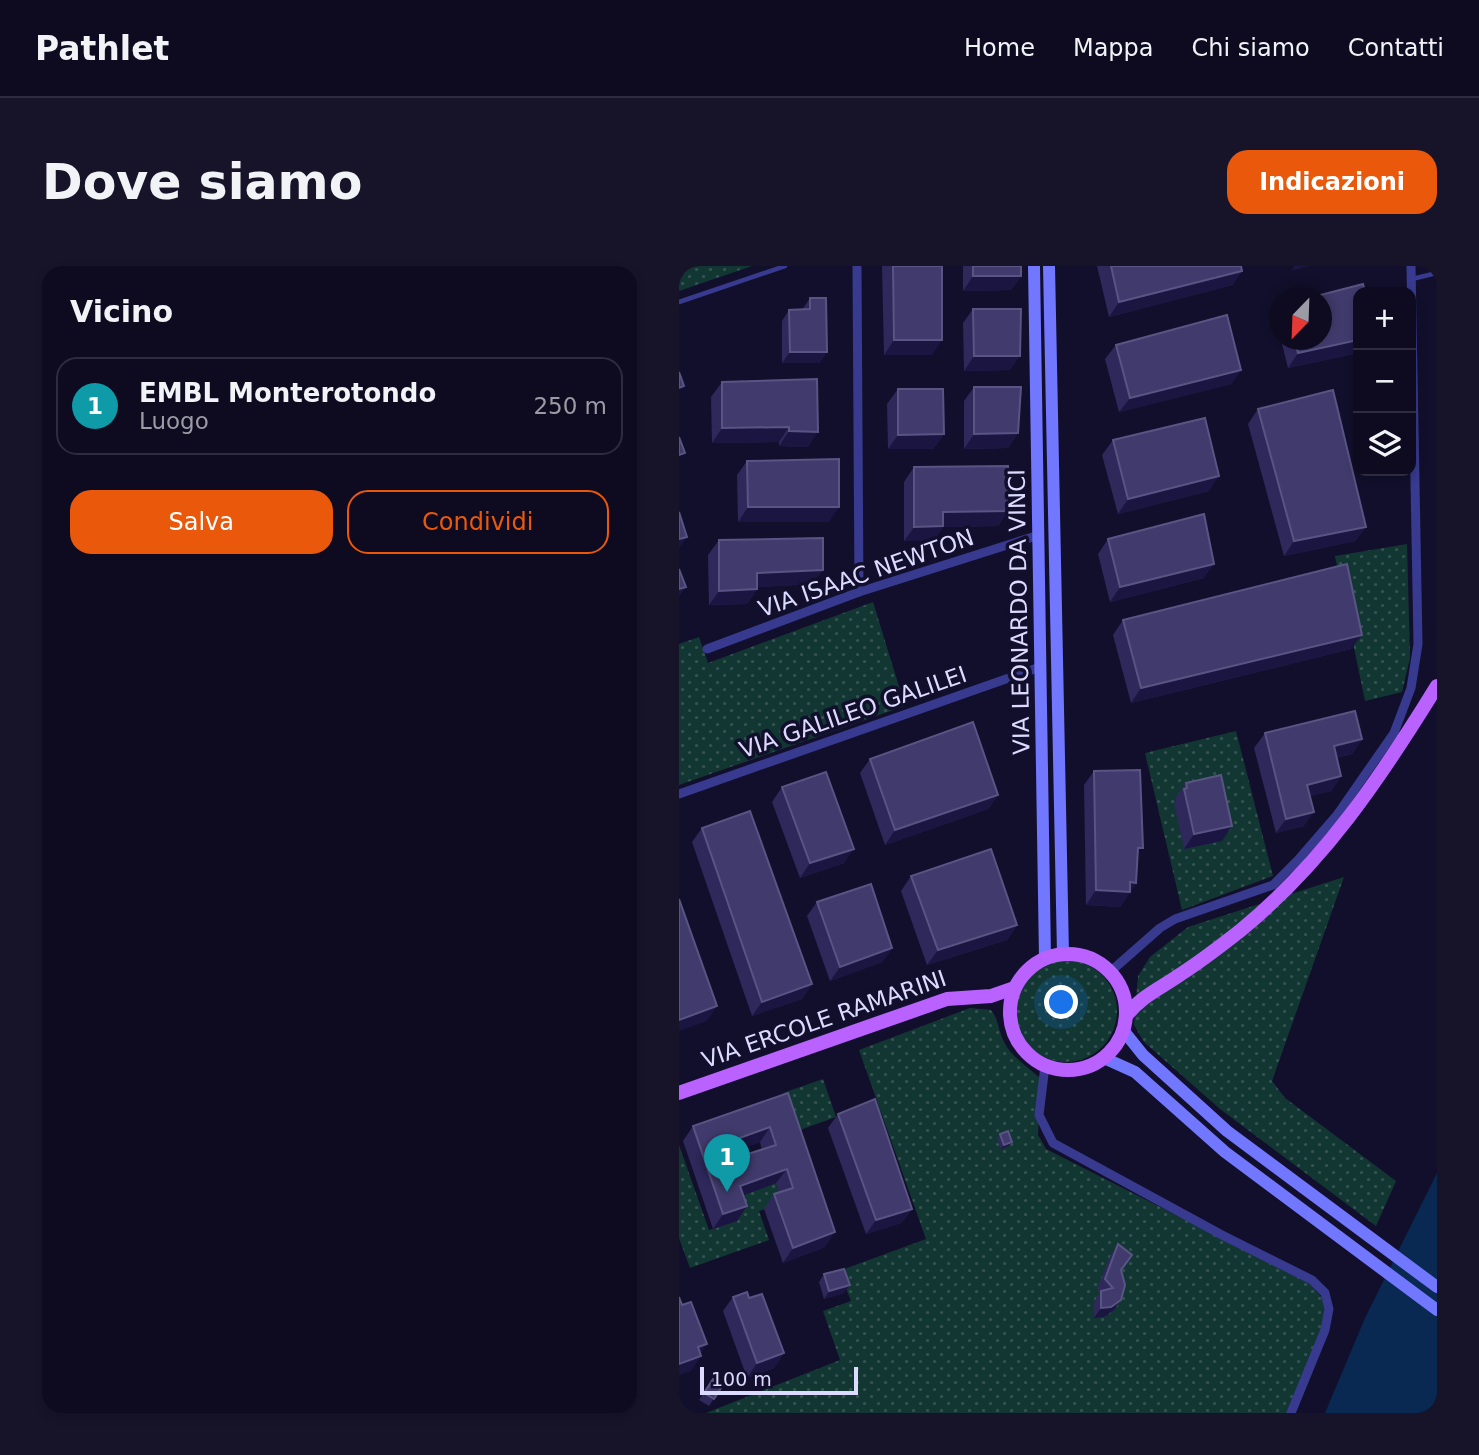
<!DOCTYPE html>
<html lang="it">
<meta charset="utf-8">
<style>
body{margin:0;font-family:"DejaVu Sans",sans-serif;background:#17142a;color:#f1f3f6}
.controls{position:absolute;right:21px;top:21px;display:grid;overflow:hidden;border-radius:14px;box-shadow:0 4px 10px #0003}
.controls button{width:63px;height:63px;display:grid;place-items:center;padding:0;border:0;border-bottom:2px solid #2e2b3f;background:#0e0b21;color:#f1f3f6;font:35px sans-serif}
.compass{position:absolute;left:590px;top:21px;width:63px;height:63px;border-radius:50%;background:#0e0b21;box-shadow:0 4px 10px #0003;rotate:203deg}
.scale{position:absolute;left:21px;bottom:18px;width:158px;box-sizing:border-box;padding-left:7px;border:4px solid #dcdbff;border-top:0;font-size:19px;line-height:24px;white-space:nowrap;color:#dcdbff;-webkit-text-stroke:5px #120f2c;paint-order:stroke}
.you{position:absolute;left:383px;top:737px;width:24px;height:24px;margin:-18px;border:5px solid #fff;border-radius:50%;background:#1a73e8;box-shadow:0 0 0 10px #1a73e833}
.badge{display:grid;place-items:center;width:46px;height:46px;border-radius:50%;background:#ea580c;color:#fff;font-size:23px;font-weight:700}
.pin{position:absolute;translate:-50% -58px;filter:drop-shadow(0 2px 4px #0008)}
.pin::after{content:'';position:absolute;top:37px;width:24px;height:21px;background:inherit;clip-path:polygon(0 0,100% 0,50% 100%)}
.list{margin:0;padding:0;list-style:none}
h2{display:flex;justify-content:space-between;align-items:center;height:91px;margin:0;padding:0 28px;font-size:30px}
h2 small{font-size:23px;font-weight:400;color:#9b9ba5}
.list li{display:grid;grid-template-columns:46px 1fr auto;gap:21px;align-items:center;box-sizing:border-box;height:98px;margin:0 14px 14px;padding:0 14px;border:2px solid #2e2b3f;border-radius:21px}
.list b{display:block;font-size:26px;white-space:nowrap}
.list p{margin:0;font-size:23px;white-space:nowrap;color:#9b9ba5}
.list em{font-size:23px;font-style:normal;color:#9b9ba5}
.actions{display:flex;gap:14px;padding:21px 28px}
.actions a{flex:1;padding:16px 0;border:2px solid #ea580c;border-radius:21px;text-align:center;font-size:24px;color:#ea580c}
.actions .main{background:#ea580c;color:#fff}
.icon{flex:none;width:38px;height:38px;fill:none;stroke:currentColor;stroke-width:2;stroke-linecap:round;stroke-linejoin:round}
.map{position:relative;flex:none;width:758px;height:1147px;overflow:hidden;border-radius:21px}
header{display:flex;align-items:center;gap:42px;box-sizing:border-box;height:98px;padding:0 35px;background:#0e0b21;border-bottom:2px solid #2e2b3f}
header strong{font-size:33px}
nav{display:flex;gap:38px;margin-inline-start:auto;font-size:24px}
.intro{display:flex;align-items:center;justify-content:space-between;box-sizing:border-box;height:168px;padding:0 42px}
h1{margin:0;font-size:49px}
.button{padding:18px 32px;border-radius:21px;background:#ea580c;color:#fff;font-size:24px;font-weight:700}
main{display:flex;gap:42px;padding:0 42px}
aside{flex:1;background:#0e0b21;border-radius:21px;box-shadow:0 4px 10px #0003}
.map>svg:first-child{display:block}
.grass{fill:url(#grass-dots)}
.water{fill:#092852}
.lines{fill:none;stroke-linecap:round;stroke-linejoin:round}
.service{stroke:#373a8e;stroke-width:4.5}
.minor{stroke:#373a8e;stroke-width:9}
.secondary{stroke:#7277ff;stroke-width:12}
.primary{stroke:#ba62ff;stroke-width:14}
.wall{fill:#2e285b;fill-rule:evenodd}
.shaded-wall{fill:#1b1641}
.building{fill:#413b6d;stroke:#595484;stroke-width:2;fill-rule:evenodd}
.labels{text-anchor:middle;stroke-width:7;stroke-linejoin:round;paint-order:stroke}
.street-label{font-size:23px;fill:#dcdbff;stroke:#120f2c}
</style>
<header>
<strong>Pathlet</strong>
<nav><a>Home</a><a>Mappa</a><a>Chi siamo</a><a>Contatti</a></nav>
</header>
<div class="intro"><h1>Dove siamo</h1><a class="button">Indicazioni</a></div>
<main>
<aside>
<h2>Vicino<small></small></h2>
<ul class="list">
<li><span class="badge" style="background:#0f9aa8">1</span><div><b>EMBL Monterotondo</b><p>Luogo</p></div><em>250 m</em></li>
</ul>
<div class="actions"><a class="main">Salva</a><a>Condividi</a></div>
</aside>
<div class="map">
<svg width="758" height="1147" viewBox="0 0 758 1147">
<defs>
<pattern id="grass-dots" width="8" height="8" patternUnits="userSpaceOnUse" patternTransform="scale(1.75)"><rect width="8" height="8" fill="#123733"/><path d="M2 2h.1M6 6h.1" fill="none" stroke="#345352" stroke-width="1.8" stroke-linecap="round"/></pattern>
</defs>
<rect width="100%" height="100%" fill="#120f2c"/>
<g class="grass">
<path d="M0 0H73L0 25Z"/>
<path d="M728 278 731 392 723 426 686 435 656 290Z"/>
<path d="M194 336 226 440 0 519V378L20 371 29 397Z"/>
<path d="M557 465 594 610 503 644 466 487Z"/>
<path d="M665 611 593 815 606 832 717 915 697 960 541 843 465 776 455 759 459 710 471 691 509 661Z"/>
<circle cx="387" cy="745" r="51"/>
<path d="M291 742 312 744C320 754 319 764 325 776 333 792 348 800 361 812L359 869 367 883 629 1016 651 1040 611 1147H27L161 1094 144 1045 172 1035 160 1005 247 973 180 784Z"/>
<path d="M144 813 157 851 118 865 104 827Z"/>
<path d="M0 879 30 964 57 955 51 934 97 917 104 936 80 945 90 974 11 1002 0 972Z"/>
</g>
<path class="water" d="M758 907V1147H646L686 1052Z"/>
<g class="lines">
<g class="service">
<path d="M733 13 758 7"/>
<path d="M0 36 106 0"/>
</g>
<g class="minor">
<path d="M178 0 180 326"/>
<path d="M28 383 180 326 360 269"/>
<path d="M0 528 361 401"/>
<path d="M431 706 481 662 496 653 594 619 619 594 658 549 715 467 732 422 739 378 732 0"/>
<path d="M366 800 360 849 374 877 543 969 633 1014 646 1027 650 1043 646 1064 612 1147"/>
</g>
<g class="secondary">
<path d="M355 0 366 692"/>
<path d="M370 0 384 688"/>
<path d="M444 764 464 789 548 865 758 1021"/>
<path d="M425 792 456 806 546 886 758 1044"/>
</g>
<g class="primary">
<circle cx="389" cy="746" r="58"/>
<path d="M447 750C462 730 482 722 502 708 522 695 543 679 562 664 645 596 702 511 758 420"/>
<path d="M0 827 268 733 312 730 335 722"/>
</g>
</g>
<g class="wall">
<path d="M203 0H263L253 89H205Z"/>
<path d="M284 0H342V10L332 24 284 25Z"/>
<path d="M418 0H562L563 5 553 19 430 51Z"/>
<path d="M684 18 686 26H679V87L609 102 602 74H642V32H630Z"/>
<path d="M131 32 148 86 140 97H103V55L110 44H123Z"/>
<path d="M294 43 331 104 285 105 284 57Z"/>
<path d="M600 45V70L596 52Z"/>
<path d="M437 79 562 104 552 118 440 146 426 93Z"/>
<path d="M138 113 129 181 100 180V176L33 177 32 131 43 116Z"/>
<path d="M295 121 339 167 329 182 285 183V135Z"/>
<path d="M219 123 265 168 254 183H209L208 138Z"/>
<path d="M579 143 687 261 676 275 605 290 569 158Z"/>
<path d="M434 174 530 225 439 248 423 189Z"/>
<path d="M68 195 150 256H59L58 209Z"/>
<path d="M235 201 329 245 319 260 264 261 254 275H225V216Z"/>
<path d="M429 273 525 312 431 336 419 288Z"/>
<path d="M40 274 134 318 78 321V323L68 338 30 339 29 289Z"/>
<path d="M444 354 672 383 452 437 434 369Z"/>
<path d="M586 467 683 473 673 488 657 492 662 510 652 525 631 530 625 560 597 567 575 482Z"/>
<path d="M191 493 319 529 309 543 206 579 181 507Z"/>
<path d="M415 505 458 589 457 617 441 641 407 639 405 519Z"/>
<path d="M507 517 543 575 505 583 495 537 497 534V531Z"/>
<path d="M103 521 165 597 121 612 93 536Z"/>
<path d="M23 562 133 718 123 733 73 750 13 576Z"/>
<path d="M232 610 338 659 328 674 248 699 222 625Z"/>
<path d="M138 636 213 682 203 696 151 715 128 650Z"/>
<path d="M109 827 146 981 104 997 85 943 95 928 100 926 97 917 64 929 68 940 58 955 34 963 4 875 14 860ZM81 876 83 884 50 894 48 888Z"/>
<path d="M159 848 233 943 222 957 187 968 149 862Z"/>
<path d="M321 868 333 876 330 880 322 883 318 872Z"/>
<path d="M439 978 442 1004 435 1044 425 1051 415 1052V1036L421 1026 418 1023 432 988Z"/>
<path d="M145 1008 165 1027 145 1033 140 1016Z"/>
<path d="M54 1031 70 1032 105 1087 95 1102 68 1112 44 1045Z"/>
<path d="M34 1113 44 1119 30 1140 20 1134Z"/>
</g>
<g class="shaded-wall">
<path d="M615 0H630L612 5Z"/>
<path d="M563 5 553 19 430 51 440 36Z"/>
<path d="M294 10H342L332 24 284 25Z"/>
<path d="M215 74H263L253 89H205Z"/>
<path d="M679 74V87L609 102 619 87Z"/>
<path d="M111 86H148L140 97H103Z"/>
<path d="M295 90H341L331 104 285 105Z"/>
<path d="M562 104 552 118 440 146 451 132Z"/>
<path d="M110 161 100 176 33 177 43 162Z"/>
<path d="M110 165 139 166 129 181 100 180Z"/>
<path d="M339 167 329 182 285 183 295 168Z"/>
<path d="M265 168 254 183H209L219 169Z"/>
<path d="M540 210 530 225 439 248 449 233Z"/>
<path d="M69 241H160L150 256H59Z"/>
<path d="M329 245 319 260 264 261 254 275H225L235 261 264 246Z"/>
<path d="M687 261 676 275 605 290 615 275Z"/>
<path d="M8 271 0 282V273Z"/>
<path d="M535 298 525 312 431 336 441 321Z"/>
<path d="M144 304 134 318 67 322 78 307Z"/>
<path d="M7 321 0 331V323Z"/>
<path d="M78 323 68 338 30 339 40 325Z"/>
<path d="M683 369 672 383 452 437 462 422Z"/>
<path d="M683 473 673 488 644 495 655 480Z"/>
<path d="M662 510 652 525 618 533 628 519Z"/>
<path d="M319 529 309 543 206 579 216 564Z"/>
<path d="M635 546 625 560 597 567 607 553Z"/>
<path d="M553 560 543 575 505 583 515 568Z"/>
<path d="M175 583 165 597 121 612 131 597Z"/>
<path d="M451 616 457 617 441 641 407 639 417 624Z"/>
<path d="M338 659 328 674 248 699 259 684Z"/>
<path d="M213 682 203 696 151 715 161 701Z"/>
<path d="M133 718 123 733 73 750 83 736Z"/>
<path d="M38 740 28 755 0 765V754Z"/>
<path d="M91 861 81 876 34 892 44 878Z"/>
<path d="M333 876 330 880 322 883 325 879Z"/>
<path d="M108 903 97 917 51 934 61 920Z"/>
<path d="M68 940 58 955 34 963 44 948Z"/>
<path d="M233 943 222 957 187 968 197 954Z"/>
<path d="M156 966 146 981 104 997 114 982Z"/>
<path d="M171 1019 165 1027 145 1033 150 1025Z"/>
<path d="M442 1034 435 1044 425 1051 415 1052 422 1042Z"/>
<path d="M28 1078 19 1091 22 1090 12 1105 0 1109V1098L19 1081Z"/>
<path d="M105 1087 95 1102 68 1112 78 1097Z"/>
</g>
<g class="building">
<path d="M214 0H263V74H215Z"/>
<rect x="294" y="0" width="48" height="10"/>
<path d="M432 0H562L563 5 440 36Z"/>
<path d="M684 18 686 26H679V74L619 87 616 74H642V32H630Z"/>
<path d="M131 32H147L148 86H111L110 44 131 43Z"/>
<path d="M294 43H342L341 90H295Z"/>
<path d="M548 49 562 104 451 132 437 79Z"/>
<path d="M0 106 5 120 0 122Z"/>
<path d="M138 113 139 166 110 165V161L43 162V116Z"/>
<path d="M295 121H342L339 167 295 168Z"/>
<path d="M219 123H264L265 168 219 169Z"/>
<path d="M654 124 687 261 615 275 579 143Z"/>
<path d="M526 152 540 210 449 233 434 174Z"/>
<path d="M0 171 6 187 0 189Z"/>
<path d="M160 193V241H69L68 195Z"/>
<path d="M329 200V245L264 246V260L235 261V201Z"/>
<path d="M0 246 8 271 0 273Z"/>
<path d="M525 248 535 298 441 321 429 273Z"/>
<path d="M144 272V304L78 307V323L40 325V274Z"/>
<path d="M668 298 683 369 462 422 444 354Z"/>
<path d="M0 303 7 321 0 323Z"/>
<path d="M676 445 683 473 655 480 662 510 628 519 635 546 607 553 586 467Z"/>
<path d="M294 456 319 529 216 564 191 493Z"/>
<path d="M461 504 464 582H459L457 617 451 616V626L417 624 415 505Z"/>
<path d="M147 506 175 583 131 597 103 521Z"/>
<path d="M542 509 553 560 515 568 505 523 508 522 507 517Z"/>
<path d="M71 545 133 718 83 736 23 562Z"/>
<path d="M312 583 338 659 259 684 232 610Z"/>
<path d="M192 618 213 682 161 701 138 636Z"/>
<path d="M0 633 38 740 0 754Z"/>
<path d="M109 827 156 966 114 982 95 928 114 922 108 903 61 920 68 940 44 948 14 860ZM91 861 97 879 50 894 44 878Z"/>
<path d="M196 833 233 943 197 954 159 848Z"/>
<path d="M329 865 333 876 325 879 321 868Z"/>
<path d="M439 978 453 989 442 1004 446 1019 442 1034 432 1041 422 1042V1025L434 1022 426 1013Z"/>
<path d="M165 1003 171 1019 150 1025 145 1008Z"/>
<path d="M68 1026 70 1032 83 1028 105 1087 78 1097 54 1031Z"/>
<path d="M0 1031 3 1039 12 1036 28 1078 19 1081 22 1090 0 1098Z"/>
<path d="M34 1113 44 1119 35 1133 25 1127Z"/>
</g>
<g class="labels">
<g class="street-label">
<text transform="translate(187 307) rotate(-19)" y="8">VIA ISAAC NEWTON</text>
<text transform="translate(340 346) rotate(-91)" y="8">VIA LEONARDO DA VINCI</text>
<text transform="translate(174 446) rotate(-19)" y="8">VIA GALILEO GALILEI</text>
<text transform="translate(145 753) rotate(-19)" y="8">VIA ERCOLE RAMARINI</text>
</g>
</g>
</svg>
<div class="controls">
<button>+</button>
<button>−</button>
<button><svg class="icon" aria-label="layers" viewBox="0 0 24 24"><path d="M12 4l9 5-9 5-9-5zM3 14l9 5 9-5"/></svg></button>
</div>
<svg class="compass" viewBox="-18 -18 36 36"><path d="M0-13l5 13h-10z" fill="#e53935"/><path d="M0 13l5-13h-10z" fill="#9b9ba5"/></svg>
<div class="scale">100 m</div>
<div class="you"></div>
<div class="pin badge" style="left:48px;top:926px;background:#0f9aa8">1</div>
</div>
</main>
